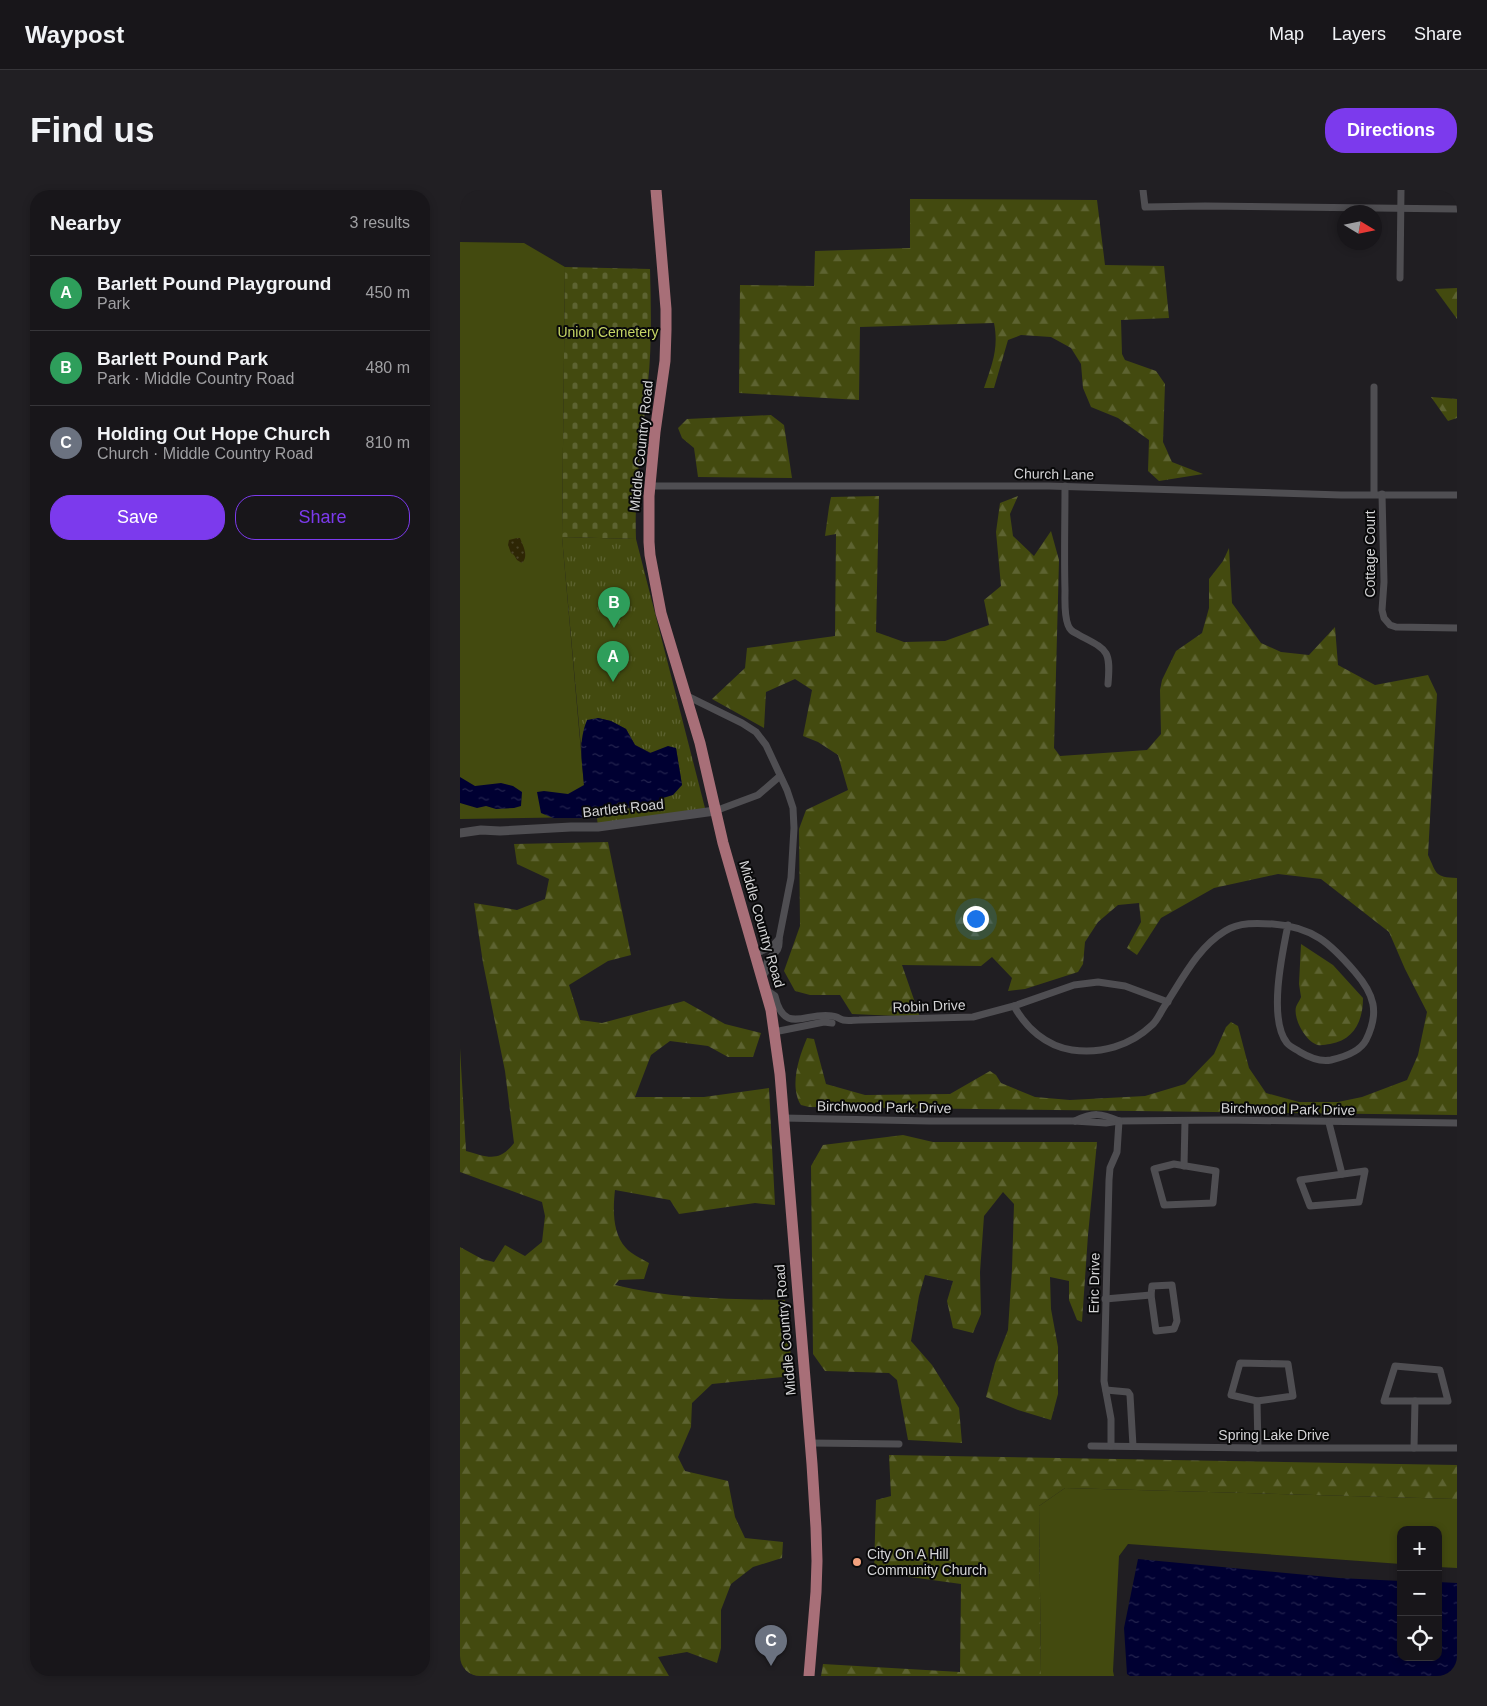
<!DOCTYPE html>
<meta charset="utf-8">
<style>
body{margin:0;font-family:Arial,sans-serif;background:#211f23;color:#f1f3f6}
.controls{position:absolute;right:15px;bottom:15px;display:grid;overflow:hidden;border-radius:10px;box-shadow:0 2px 8px #0003}
.controls button{width:45px;height:45px;display:grid;place-items:center;padding:0;border:0;border-bottom:1px solid #363539;background:#18161a;color:#f1f3f6;font:25px sans-serif}
.compass{position:absolute;left:877px;top:15px;width:45px;height:45px;border-radius:50%;background:#18161a;box-shadow:0 2px 8px #0003;rotate:100deg}
.you{position:absolute;left:515px;top:728px;width:18px;height:18px;margin:-12px;border:4px solid #fff;border-radius:50%;background:#1a73e8;box-shadow:0 0 0 8px #1a73e833}
.badge{display:grid;place-items:center;width:32px;height:32px;border-radius:50%;background:#7c3aed;color:#fff;font-size:16px;font-weight:700}
.pin{position:absolute;translate:-50% -41px;filter:drop-shadow(0 1px 2px #0008)}
.pin::after{content:'';position:absolute;top:26px;width:18px;height:15px;background:inherit;clip-path:polygon(0 0,100% 0,50% 100%)}
.list{margin:0;padding:0;list-style:none}
h2{display:flex;justify-content:space-between;align-items:center;height:65px;margin:0;padding:0 20px;font-size:21px}
h2 small{font-size:16px;font-weight:400;color:#9f9fa2}
.list li{display:grid;grid-template-columns:32px 1fr auto;gap:15px;align-items:center;box-sizing:border-box;height:75px;padding:0 20px;border-top:1px solid #363539}
.list b{display:block;font-size:19px;white-space:nowrap}
.list p{margin:0;font-size:16px;white-space:nowrap;color:#9f9fa2}
.list em{font-size:16px;font-style:normal;color:#9f9fa2}
.actions{display:flex;gap:10px;padding:15px 20px}
.actions a{flex:1;padding:11px 0;border:1px solid #7c3aed;border-radius:20px;text-align:center;font-size:18px;color:#7c3aed}
.actions .main{background:#7c3aed;color:#fff}
.icon{flex:none;width:28px;height:28px;fill:none;stroke:currentColor;stroke-width:2;stroke-linecap:round;stroke-linejoin:round}
.map{position:relative;flex:none;width:997px;height:1486px;overflow:hidden;border-radius:20px}
header{display:flex;align-items:center;gap:30px;box-sizing:border-box;height:70px;padding:0 25px;background:#18161a;border-bottom:1px solid #363539}
header strong{font-size:24px}
nav{display:flex;gap:28px;margin-inline-start:auto;font-size:18px}
.intro{display:flex;align-items:center;justify-content:space-between;box-sizing:border-box;height:120px;padding:0 30px}
h1{margin:0;font-size:35px}
.button{padding:12px 22px;border-radius:20px;background:#7c3aed;color:#fff;font-size:18px;font-weight:700}
main{display:flex;gap:30px;padding:0 30px}
aside{flex:1;background:#18161a;border-radius:20px;box-shadow:0 2px 8px #0003}
.map>svg:first-child{display:block}
.grass{fill:#434a0f}
.forest{fill:url(#forest-firs)}
.sand{fill:url(#sand-dots)}
.cemetery{fill:url(#cemetery-stones)}
.park{fill:url(#park-tufts)}
.water{fill:url(#water-ripples)}
.lines{fill:none;stroke-linecap:round;stroke-linejoin:round}
.minor{stroke:#4f4e52;stroke-width:7}
.tertiary{stroke:#4f4e52;stroke-width:9}
.primary{stroke:#a86f78;stroke-width:11}
.poi-dot{fill:#f2a17e;stroke:#09090a;stroke-width:2}
.labels{text-anchor:middle;stroke-width:4;stroke-linejoin:round;paint-order:stroke}
.park-label{font-size:14px;fill:#c6d666;stroke:#09090a}
.street-label{font-size:14px;fill:#d4d4d6;stroke:#09090a}
.poi-label{font-size:14px;fill:#d4d4d6;stroke:#09090a;text-anchor:start}
</style>
<header>
<strong>Waypost</strong>
<nav><a>Map</a><a>Layers</a><a>Share</a></nav>
</header>
<div class="intro"><h1>Find us</h1><a class="button">Directions</a></div>
<main>
<aside>
<h2>Nearby<small>3 results</small></h2>
<ul class="list">
<li><span class="badge" style="background:#2e9e5b">A</span><div><b>Barlett Pound Playground</b><p>Park</p></div><em>450 m</em></li>
<li><span class="badge" style="background:#2e9e5b">B</span><div><b>Barlett Pound Park</b><p>Park · Middle Country Road</p></div><em>480 m</em></li>
<li><span class="badge" style="background:#6b7280">C</span><div><b>Holding Out Hope Church</b><p>Church · Middle Country Road</p></div><em>810 m</em></li>
</ul>
<div class="actions"><a class="main">Save</a><a>Share</a></div>
</aside>
<div class="map">
<svg width="997" height="1486" viewBox="0 0 997 1486">
<defs>
<pattern id="forest-firs" width="22" height="20" patternUnits="userSpaceOnUse" patternTransform="scale(1.25)"><rect width="22" height="20" fill="#434a0f"/><path d="M5 1l3.5 6h-7zM16 11l3.5 6h-7z" fill="#5d6331"/></pattern>
<pattern id="sand-dots" width="8" height="8" patternUnits="userSpaceOnUse" patternTransform="scale(1.25)"><rect width="8" height="8" fill="#2e2605"/><path d="M2 2h.1M6 6h.1" fill="none" stroke="#4b4529" stroke-width="1.8" stroke-linecap="round"/></pattern>
<pattern id="cemetery-stones" width="16" height="16" patternUnits="userSpaceOnUse" patternTransform="scale(1.25)"><rect width="16" height="16" fill="#434a0f"/><path d="M2 7V4a2 2 0 0 1 4 0v3zM10 15v-3a2 2 0 0 1 4 0v3z" fill="#5d6331"/></pattern>
<pattern id="park-tufts" width="24" height="20" patternUnits="userSpaceOnUse" patternTransform="scale(1.25)"><rect width="24" height="20" fill="#434a0f"/><path d="M3 7l-1-3M5 7V3M7 7l1-3M15 17l-1-3M17 17v-4M19 17l1-3" fill="none" stroke="#5d6331"/></pattern>
<pattern id="water-ripples" width="26" height="14" patternUnits="userSpaceOnUse" patternTransform="scale(1.25)"><rect width="26" height="14" fill="#000032"/><path d="M2 4q2-2 4 0t4 0M15 11q2-2 4 0t4 0" fill="none" stroke="#24244f"/></pattern>
</defs>
<rect width="100%" height="100%" fill="#201e22"/>
<g class="grass">
<path d="M0 52 64 53 105 77 102 347 124 595 130 627 0 629Z"/>
<path d="M605 1298 997 1309V1378L978 1377V1340H941V1374L668 1354 659 1366 653 1481 654 1486H581L579 1316Z"/>
</g>
<g class="forest">
<path d="M450 9 637 10 645 75 704 76 709 128 661 130 662 164 665 170 696 181 705 194 703 252 712 272 743 284 699 291 688 281 689 250 658 228 631 217 623 198 621 174 611 158 591 147 561 145 548 150 534 198H524C532 175 539 158 534 133L400 137 399 210 279 203 280 95 354 96 355 61 450 58Z"/>
<path d="M997 98V129L975 99Z"/>
<path d="M971 207 997 209V228L988 231Z"/>
<path d="M311 225 324 235 332 288 238 287 234 258 222 248 218 238 227 229Z"/>
<path d="M419 306 416 442 444 452 485 451 529 435 524 410 541 396 536 342 540 313 558 306 550 324 553 346 574 366 591 341 599 370 594 558 600 566 687 560 701 544 700 500 702 490 716 461 742 443 749 418V389L763 371 769 358 772 413 801 453 821 462 849 465 875 437 878 475 915 495 968 485 977 504 968 665C977 684 974 687 997 688V925L349 917 341 915C329 896 339 867 347 848L354 849 366 894 405 905 490 904 530 881 536 885 541 893 575 907 610 910 685 906 725 894 754 864 766 837 771 832 778 836 789 878 806 903 839 912H878L902 907 947 890 958 865 967 822 945 779 929 742 861 689 818 684 754 698 701 728 677 765 667 758 681 732 679 713 658 715 638 732 625 752 623 774 618 782 565 799 548 801 552 788 532 767 521 776 442 775 460 827 392 824 380 805H350L335 801 324 781 340 736 339 639 346 620 388 600 378 565 358 552 343 546 352 500 335 489 306 502 304 538 252 509 285 478 287 458 375 446 376 344 365 346 369 317 371 307Z"/>
<path d="M148 652 171 765 148 771 109 795 120 830 142 833 224 811 265 834 301 843 293 867H268L248 856 210 851 191 865 175 907H244L309 898 315 1015 295 1013 219 1024 210 1010 155 1000C153 1018 152 1043 166 1058 171 1064 182 1069 189 1073L184 1089 159 1090 155 1095C210 1109 269 1109 325 1110L333 1186 252 1194 232 1213 231 1237 218 1267 225 1281 268 1291 275 1327 285 1348 323 1352 322 1368 293 1377 271 1394 261 1420V1458L257 1473 227 1462 198 1467 209 1486H0V1057L22 1069 34 1072 45 1055 65 1066 82 1052 85 1026 82 1012 0 982V858L6 961C27 967 39 973 54 953L45 881 23 773 14 713 57 720 85 709 89 689 57 674 54 654Z"/>
<path d="M841 754 873 775 903 808C903 831 894 850 870 854 867 854 861 856 858 855 846 852 833 829 836 817 837 814 840 810 841 807L839 794Z"/>
<path d="M443 945 473 952H637L628 1045 622 1132 617 1130 609 1110V1091L590 1087 591 1119 598 1157V1204L591 1230 558 1220 526 1207 535 1173 548 1140 552 1079 554 1014 543 1002 524 1026 520 1082 521 1124 513 1143 493 1138 487 1111 493 1091 465 1085 459 1106 451 1151 472 1175 499 1218 502 1253 448 1250 437 1190 429 1183 365 1181 353 1164 351 976 363 955Z"/>
<path d="M429 1265 997 1275V1309L605 1298 579 1316 581 1486H361L363 1474 500 1482 501 1394 414 1382 416 1310 431 1306Z"/>
</g>
<path class="sand" d="M57 348H60C63 356 69 366 62 373L57 370 54 365 51 363 48 355 49 350Z"/>
<path class="cemetery" d="M105 77 190 79C191 117 192 155 188 193 183 245 174 296 176 349L102 347Z"/>
<path class="park" d="M102 347 176 349 246 622 138 637 137 628 203 608 222 595 216 558 191 563 175 555 166 539 151 531 138 528 121 553 122 568Z"/>
<g class="water">
<path d="M138 528 151 531 166 539 175 555 190 563 208 556 216 558 222 595 213 605 203 608 182 618H170L159 612 155 615 156 621 137 628H93L81 623 77 602 84 601 108 604 124 595C122 572 118 552 127 530Z"/>
<path d="M0 587 15 596 41 593 53 596 62 602 61 616 54 618 36 619 26 616 17 618 0 613Z"/>
<path d="M678 1369 879 1388 941 1391V1467H978V1392L997 1393V1486H670L667 1484 664 1438Z"/>
</g>
<g class="lines">
<g class="minor">
<path d="M683 0 685 17 745 16 997 19"/>
<path d="M940 88 941 0"/>
<path d="M190 296H589L881 305H997"/>
<path d="M605 296C605 331 604 366 605 400 605 411 604 425 608 435 610 441 614 442 619 445 647 460 651 459 648 494"/>
<path d="M914 304V197"/>
<path d="M922 304 924 392 922 420 924 428 930 435 936 437 997 438"/>
<path d="M225 505 282 533 296 542 306 555 327 600 333 618 334 638 331 688 319 749C321 769 304 761 307 780L302 787"/>
<path d="M255 621 298 605 320 586"/>
<path d="M295 763C306 760 312 758 319 749"/>
<path d="M306 800 315 806C324 846 347 821 372 826 376 826 380 829 383 830 388 831 394 830 399 830L513 827 554 816 614 795 638 792 665 796 708 812"/>
<path d="M554 816C566 838 586 856 612 860 641 864 670 856 692 835 697 831 700 823 704 817 722 790 737 758 765 741 779 732 798 733 813 734 853 737 870 753 895 782 914 804 920 822 906 850 900 862 884 867 871 870 860 872 850 868 840 862 836 859 830 857 827 853 808 829 822 764 828 735"/>
<path d="M314 842 364 832 372 833"/>
<path d="M323 928 469 931H614L646 933 659 931 761 930 997 933"/>
<path d="M615 931C633 922 641 923 659 931"/>
<path d="M869 933 882 984"/>
<path d="M714 974 756 981 753 1013 704 1015 694 979Z"/>
<path d="M724 976 725 931"/>
<path d="M905 981 899 1012 850 1016 840 990Z"/>
<path d="M712 1095 717 1131 714 1139 696 1141 691 1105 692 1096Z"/>
<path d="M645 1109 691 1105"/>
<path d="M780 1173 828 1174 833 1206 797 1211 771 1205Z"/>
<path d="M935 1176 980 1180 988 1211H924Z"/>
<path d="M646 1200 668 1202 670 1205 673 1256"/>
<path d="M797 1211 798 1258"/>
<path d="M350 1253 439 1254"/>
<path d="M631 1256 798 1258H997"/>
<path d="M651 1256V1229L644 1191 649 990 650 978 657 962 659 931"/>
<path d="M954 1258 955 1211"/>
</g>
<path class="tertiary" d="M0 643 21 640 40 641 111 637H138L255 621"/>
<path class="primary" d="M196 0 206 119V140L205 171 195 242 189 306V352L190 365 201 423 240 553 263 653 311 820 320 884 352 1274 356 1338 357 1371 356 1402 349 1486"/>
</g>
<circle class="poi-dot" cx="397" cy="1372" r="5"/>
<g class="labels">
<g class="park-label">
<text x="148" y="147">Union Cemetery</text>
</g>
<g class="street-label">
<text transform="translate(181 256) rotate(-84)" y="5">Middle Country Road</text>
<text transform="translate(594 284) rotate(1)" y="5">Church Lane</text>
<text transform="translate(910 364) rotate(-90)" y="5">Cottage Court</text>
<text transform="translate(163 618) rotate(-6)" y="5">Bartlett Road</text>
<text transform="translate(302 734) rotate(74)" y="5">Middle Country Road</text>
<text transform="translate(469 816) rotate(-2)" y="5">Robin Drive</text>
<text transform="translate(424 917) rotate(1)" y="5">Birchwood Park Drive</text>
<text transform="translate(828 919) rotate(1)" y="5">Birchwood Park Drive</text>
<text transform="translate(634 1093) rotate(-89)" y="5">Eric Drive</text>
<text transform="translate(325 1140) rotate(-95)" y="5">Middle Country Road</text>
<text x="814" y="1250">Spring Lake Drive</text>
</g>
<g class="poi-label">
<text x="407" y="1369">City On A Hill<tspan x="407" dy="16">Community Church</tspan></text>
</g>
</g>
</svg>
<div class="controls">
<button>+</button>
<button>−</button>
<button><svg class="icon" aria-label="locate" viewBox="0 0 24 24"><circle cx="12" cy="12" r="6"/><path d="M12 2v4M12 18v4M2 12h4M18 12h4"/></svg></button>
</div>
<svg class="compass" viewBox="-18 -18 36 36"><path d="M0-13l5 13h-10z" fill="#e53935"/><path d="M0 13l5-13h-10z" fill="#9f9fa2"/></svg>
<div class="you"></div>
<div class="pin badge" style="left:153px;top:492px;background:#2e9e5b">A</div>
<div class="pin badge" style="left:154px;top:438px;background:#2e9e5b">B</div>
<div class="pin badge" style="left:311px;top:1476px;background:#6b7280">C</div>
</div>
</main>
